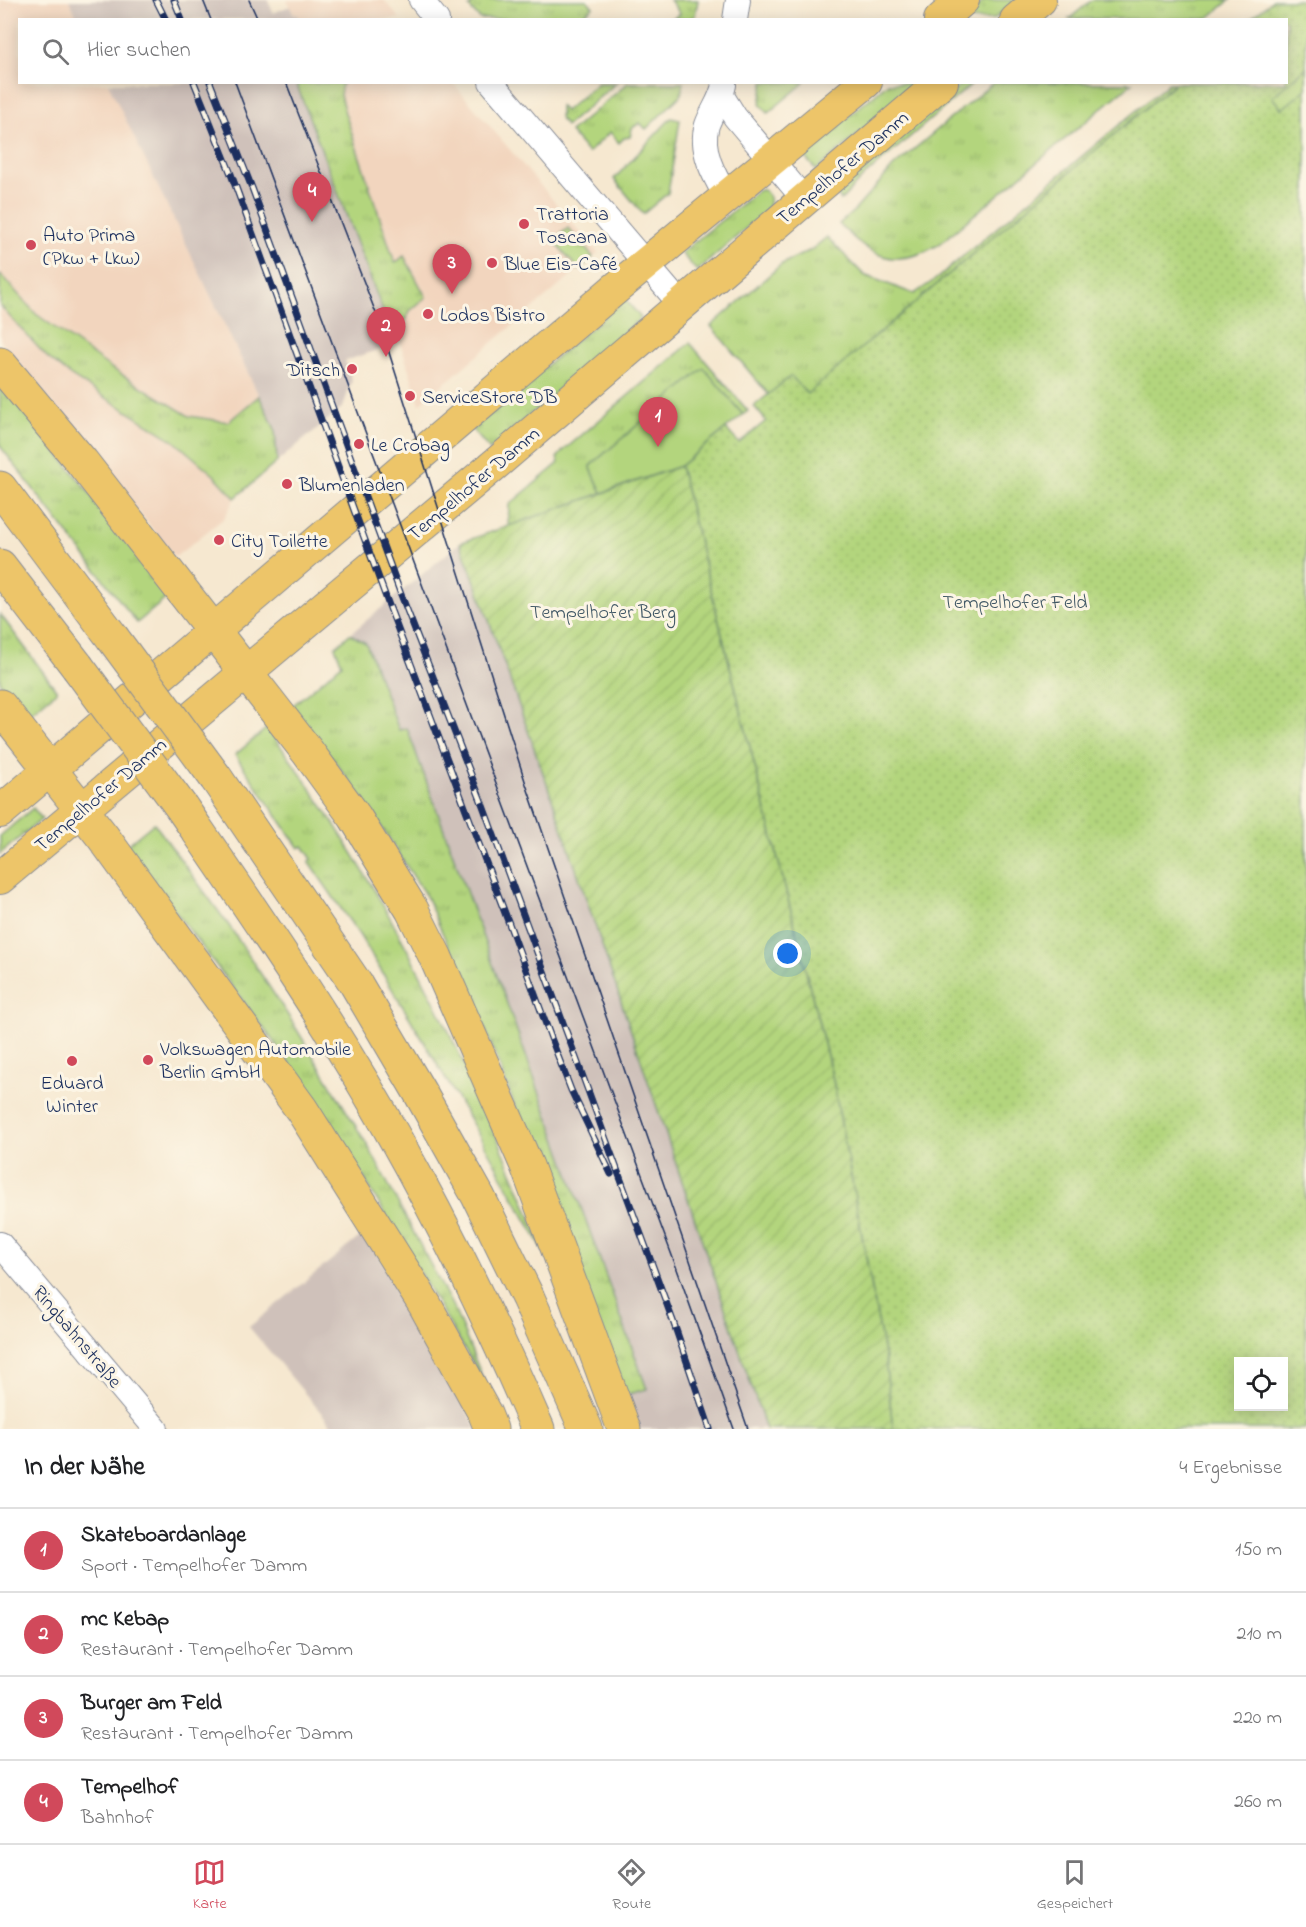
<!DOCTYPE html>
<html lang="de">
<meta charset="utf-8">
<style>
body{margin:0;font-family:"Indie Flower",sans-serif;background:#f6f6f6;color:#202124}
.controls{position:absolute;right:18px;bottom:18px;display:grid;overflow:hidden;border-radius:0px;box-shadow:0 3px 15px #0003}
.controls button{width:54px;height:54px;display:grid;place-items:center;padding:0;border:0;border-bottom:2px solid #e0e0e0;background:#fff;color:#202124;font:30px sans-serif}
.you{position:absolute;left:788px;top:954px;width:21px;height:21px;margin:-15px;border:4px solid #fff;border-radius:50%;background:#1a73e8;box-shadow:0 0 0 9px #1a73e833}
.badge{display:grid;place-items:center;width:39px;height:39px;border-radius:50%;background:#d1495b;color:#fff;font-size:20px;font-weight:700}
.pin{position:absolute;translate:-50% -50px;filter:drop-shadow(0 2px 3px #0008)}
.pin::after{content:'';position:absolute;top:32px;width:21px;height:18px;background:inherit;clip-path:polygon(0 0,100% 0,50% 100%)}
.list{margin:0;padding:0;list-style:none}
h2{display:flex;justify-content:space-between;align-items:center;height:78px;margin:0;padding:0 24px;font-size:26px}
h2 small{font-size:20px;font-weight:400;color:#757577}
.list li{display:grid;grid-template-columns:39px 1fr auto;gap:18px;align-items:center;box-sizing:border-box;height:84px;padding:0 24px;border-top:2px solid #e0e0e0}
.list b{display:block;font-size:22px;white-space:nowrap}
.list p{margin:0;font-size:20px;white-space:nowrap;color:#757577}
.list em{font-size:20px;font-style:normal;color:#757577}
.icon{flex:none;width:33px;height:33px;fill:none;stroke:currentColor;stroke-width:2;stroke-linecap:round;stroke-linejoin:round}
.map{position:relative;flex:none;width:1306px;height:1429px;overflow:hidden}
.search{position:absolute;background:#fff;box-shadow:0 3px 15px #0003;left:18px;right:18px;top:18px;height:66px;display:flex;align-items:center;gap:15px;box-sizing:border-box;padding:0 21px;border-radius:0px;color:#757577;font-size:22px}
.sheet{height:414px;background:#fff}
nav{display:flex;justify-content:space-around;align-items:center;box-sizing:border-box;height:84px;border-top:2px solid #e0e0e0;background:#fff;font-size:16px;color:#757577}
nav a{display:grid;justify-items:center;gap:3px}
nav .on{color:#d1495b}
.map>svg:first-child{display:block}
.built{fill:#f2d5be}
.industrial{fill:#cfc1ba}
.grass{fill:url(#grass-tufts);stroke:#67826e;stroke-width:1.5}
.park{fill:url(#park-dots);stroke:#67826e;stroke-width:1.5;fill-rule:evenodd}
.garden{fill:url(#garden-furrows);stroke:#67826e;stroke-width:1.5}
.pitch{fill:#b3d57d;stroke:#67826e;stroke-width:1.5}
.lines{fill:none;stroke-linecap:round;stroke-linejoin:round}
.minor-casing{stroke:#888c97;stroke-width:26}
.major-casing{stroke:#888c97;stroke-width:34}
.highway-casing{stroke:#888c97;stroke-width:35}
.minor{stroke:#fff;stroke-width:24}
.major{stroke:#edc569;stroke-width:32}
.highway{stroke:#edc569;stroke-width:33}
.tram{stroke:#1b2f5e;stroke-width:1.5}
.rail-casing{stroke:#1b2f5e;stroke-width:7}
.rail{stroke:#fcf5e5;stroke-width:4.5;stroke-dasharray:14;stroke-linecap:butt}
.highway-bridge-casing{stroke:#888c97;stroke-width:35;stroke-linecap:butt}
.highway-bridge{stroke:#edc569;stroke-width:33}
.poi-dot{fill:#d1495b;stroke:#fcf5e5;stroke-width:2}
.labels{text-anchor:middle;stroke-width:6;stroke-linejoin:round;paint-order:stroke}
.street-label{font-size:20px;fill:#1b2f5e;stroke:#fcf5e5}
.poi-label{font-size:20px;fill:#1b2f5e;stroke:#fcf5e5;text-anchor:start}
.park-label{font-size:20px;fill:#415866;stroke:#fcf5e5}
</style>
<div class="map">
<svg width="1306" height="1429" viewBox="0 0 1306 1429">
<defs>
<pattern id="grass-tufts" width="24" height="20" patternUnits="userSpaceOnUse" patternTransform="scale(1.5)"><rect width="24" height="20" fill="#b3d57d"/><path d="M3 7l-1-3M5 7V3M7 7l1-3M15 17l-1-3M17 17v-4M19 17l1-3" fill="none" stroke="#99b76e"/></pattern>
<pattern id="park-dots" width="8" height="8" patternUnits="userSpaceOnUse" patternTransform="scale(1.5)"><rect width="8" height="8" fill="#b3d57d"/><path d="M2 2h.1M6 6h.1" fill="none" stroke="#99b76e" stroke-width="1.8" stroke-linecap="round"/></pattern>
<pattern id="garden-furrows" width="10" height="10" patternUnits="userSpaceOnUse" patternTransform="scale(1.5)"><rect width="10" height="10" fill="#b3d57d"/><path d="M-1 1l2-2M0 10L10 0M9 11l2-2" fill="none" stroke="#99b76e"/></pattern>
</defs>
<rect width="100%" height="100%" fill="#fcf5e5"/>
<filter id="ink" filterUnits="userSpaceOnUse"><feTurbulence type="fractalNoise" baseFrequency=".0167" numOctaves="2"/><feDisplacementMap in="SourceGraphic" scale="12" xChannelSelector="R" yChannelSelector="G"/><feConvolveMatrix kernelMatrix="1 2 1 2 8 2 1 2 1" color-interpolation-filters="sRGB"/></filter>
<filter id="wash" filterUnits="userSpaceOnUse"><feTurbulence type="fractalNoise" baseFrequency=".008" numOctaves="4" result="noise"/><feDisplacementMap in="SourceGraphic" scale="24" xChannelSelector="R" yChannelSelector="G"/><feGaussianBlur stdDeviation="1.35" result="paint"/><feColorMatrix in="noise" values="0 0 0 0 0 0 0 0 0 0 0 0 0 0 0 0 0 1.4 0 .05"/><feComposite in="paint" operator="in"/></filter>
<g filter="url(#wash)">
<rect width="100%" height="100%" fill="#f6e8d0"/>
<g class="built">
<path d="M0 0H69L78 19 20 20V82L109 83 275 429 277 462 235 498 224 518 175 557 0 339Z"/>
<path d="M287 0H384L400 19H300L297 14 294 15Z"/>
<path d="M322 83H453L598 253 420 404 398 336 410 311Z"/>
</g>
<g class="industrial">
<path d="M69 0H268L273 13 290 6 294 15 297 14 300 19H78Z"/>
<path d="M108 83H322L398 336 383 348 345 361 352 380 343 407 277 462 275 429Z"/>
<path d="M460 543 477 587 555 807 766 1429H631L621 1396 647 1389 407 729 400 730 366 643 350 634Z"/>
<path d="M366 1232 477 1429H335L249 1327Z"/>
</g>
<g class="grass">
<path d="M476 0H587L593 7 578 19H480L469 7Z"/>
<path d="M670 0H698L695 16 689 19H672L680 14Z"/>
<path d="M985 0H1017L994 19 962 20Z"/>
<path d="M1092 0H1230L1207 19H1069Z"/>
<path d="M764 82H804V83L768 113 760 104Z"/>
<path d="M994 82 1132 83 938 245C893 271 871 256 839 224L856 209 893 167Z"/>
<path d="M296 83H342L340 95 345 113 395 263 404 256 426 297 410 311 398 336 394 340Z"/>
<path d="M598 83H616L566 126 560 119V106L565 111Z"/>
<path d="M628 83H683L681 95 646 129 640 123 632 128 630 137 624 138 619 143 610 132 588 153 570 132Z"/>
<path d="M888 83H919L816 170 803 155Z"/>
<path d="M963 83H973L863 177 841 200 835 192Z"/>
<path d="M1169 83H1212L785 414 711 326 782 264 811 250 827 237 864 275 914 294 936 279Z"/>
<path d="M671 118 680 120 668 193 643 214 614 179Z"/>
<path d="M759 190H764C771 196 771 203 766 211L697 271 681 253Z"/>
<path d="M568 228 593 257 579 270 553 240Z"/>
<path d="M0 274 36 314 111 368 189 416 228 422 259 396 275 429 277 462 235 498 215 476 173 440 71 376 47 357 0 306Z"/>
<path d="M625 299 641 318 490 450 472 429Z"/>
<path d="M690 343 748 411 743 415 704 369 590 466 602 493 508 527 509 505 559 463 557 458 563 451Z"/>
<path d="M0 380 170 595 137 623 0 446Z"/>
<path d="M0 614 57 691 26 717 0 682Z"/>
<path d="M350 634 366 643 399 730 407 728 647 1389 621 1396 553 1205 486 1031 426 896 362 797 292 706 342 664 335 647Z"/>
<path d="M267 728C387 885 473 1072 546 1255L479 1135 420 1035 360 936 309 862 312 859 303 846 299 848 235 755Z"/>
<path d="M33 808 42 819 0 854V836Z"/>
<path d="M154 823 230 927 291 1020 368 1146 455 1311 486 1386 361 1173 289 1062 126 846Z"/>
</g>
<path class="park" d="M1273 0H1306V1429H893L885 1359 833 1080 680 466 726 429 739 443 766 421 754 406 791 376 807 394 1175 83 1286 82V20L1250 19ZM1238 1362H1284V1406H1238Z"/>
<path class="garden" d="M680 466 833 1080 885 1359 893 1429H766L555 807 477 587 460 543Z"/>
<g class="pitch">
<path d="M1306 68V89L1282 109 1272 97Z"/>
<path d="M704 368 743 415 680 466 602 493 590 466Z"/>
</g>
</g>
<g filter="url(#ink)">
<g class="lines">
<g class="minor-casing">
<g id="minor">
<path d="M421 0 437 20"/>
<path d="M735 20 738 0"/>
<path d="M491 82 681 305"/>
<path d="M724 85C721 100 712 111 707 125 699 150 715 177 727 198"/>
<path d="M722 96 735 117 804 199"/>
<path d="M0 1244 156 1429"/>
</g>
</g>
<g class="major-casing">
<g id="major">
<path d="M940 20 963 0"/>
<path d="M1016 20 1040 0"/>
<path d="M0 812 615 289 866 82"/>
<path d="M0 878 499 461 942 82"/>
</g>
</g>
<g class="highway-casing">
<g id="highway">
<path d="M0 364 82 462 307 751 355 817 412 910 436 958 527 1166 624 1429"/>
<path d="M0 488 112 637"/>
<path d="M0 566 77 666"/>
<path d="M0 706 103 837 302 1110 425 1305 485 1414 491 1429"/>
<path d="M216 778 356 984 419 1091 478 1196 528 1298 586 1429"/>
<path d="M182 808C256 916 332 1025 396 1140 449 1234 495 1330 538 1429"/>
</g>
</g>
<use href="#minor" class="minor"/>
<use href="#major" class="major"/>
<use href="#highway" class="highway"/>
<g class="tram">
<path d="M203 0 211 20"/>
<path d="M249 0 258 20"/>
<path d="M235 82 677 1269 734 1429"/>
<path d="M286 82 379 321 526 784 748 1429"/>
</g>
<g class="rail-casing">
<g id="rail">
<path d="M156 0 166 20"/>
<path d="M174 0 182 20"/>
<path d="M194 82 231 174 388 603 511 929 551 1038 571 1090 611 1174"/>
<path d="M210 82 252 188 400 592 482 803 673 1321 710 1429"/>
</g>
</g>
<use href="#rail" class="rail"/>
<g class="highway-bridge-casing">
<g id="highway-bridge">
<path d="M112 637 216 778"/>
<path d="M77 666 182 808"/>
</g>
</g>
<use href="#highway-bridge" class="highway-bridge"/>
</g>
</g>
<g class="poi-dot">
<circle cx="524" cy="224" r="6"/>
<circle cx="31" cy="245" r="6"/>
<circle cx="492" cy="263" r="6"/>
<circle cx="428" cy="314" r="6"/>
<circle cx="352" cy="369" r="6"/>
<circle cx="410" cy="396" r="6"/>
<circle cx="359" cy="444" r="6"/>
<circle cx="287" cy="484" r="6"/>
<circle cx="219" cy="540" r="6"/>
<circle cx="148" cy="1060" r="6"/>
<circle cx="72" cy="1061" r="6"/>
</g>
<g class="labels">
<g class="street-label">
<text transform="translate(842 167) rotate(-40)" y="7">Tempelhofer Damm</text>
<text transform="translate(473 483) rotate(-40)" y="7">Tempelhofer Damm</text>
<text transform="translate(100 794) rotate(-40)" y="7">Tempelhofer Damm</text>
<text transform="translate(78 1336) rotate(50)" y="7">Ringbahnstraße</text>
</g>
<g class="poi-label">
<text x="536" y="220">Trattoria<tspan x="536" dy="23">Toscana</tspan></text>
<text x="43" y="241">Auto Prima<tspan x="43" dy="23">(Pkw + Lkw)</tspan></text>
<text x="504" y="270">Blue Eis-Café</text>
<text x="440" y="321">Lodos Bistro</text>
<text x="340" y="376" text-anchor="end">Ditsch</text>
<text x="422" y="403">ServiceStore DB</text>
<text x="371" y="451">Le Crobag</text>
<text x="299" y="491">Blumenladen</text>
<text x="231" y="547">City Toilette</text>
<text x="160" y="1055">Volkswagen Automobile<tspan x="160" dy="23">Berlin GmbH</tspan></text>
<text x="72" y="1089" text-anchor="middle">Eduard<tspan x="72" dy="23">Winter</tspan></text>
</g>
<g class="park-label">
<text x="1015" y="608">Tempelhofer Feld</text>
<text x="603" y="618">Tempelhofer Berg</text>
</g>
</g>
</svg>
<div class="controls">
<button><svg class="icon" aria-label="locate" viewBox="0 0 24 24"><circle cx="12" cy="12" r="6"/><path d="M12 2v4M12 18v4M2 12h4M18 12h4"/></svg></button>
</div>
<div class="you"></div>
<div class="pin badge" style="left:658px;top:447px">1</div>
<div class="pin badge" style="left:386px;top:357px">2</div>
<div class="pin badge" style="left:452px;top:294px">3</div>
<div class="pin badge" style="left:312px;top:222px">4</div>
<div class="search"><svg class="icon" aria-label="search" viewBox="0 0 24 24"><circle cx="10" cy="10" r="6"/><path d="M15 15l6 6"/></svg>Hier suchen</div>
</div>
<section class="sheet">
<h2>In der Nähe<small>4 Ergebnisse</small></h2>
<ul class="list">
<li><span class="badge">1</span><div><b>Skateboardanlage</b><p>Sport · Tempelhofer Damm</p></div><em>150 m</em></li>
<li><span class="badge">2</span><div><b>mc Kebap</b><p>Restaurant · Tempelhofer Damm</p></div><em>210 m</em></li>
<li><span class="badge">3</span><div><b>Burger am Feld</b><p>Restaurant · Tempelhofer Damm</p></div><em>220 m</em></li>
<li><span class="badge">4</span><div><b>Tempelhof</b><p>Bahnhof</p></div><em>260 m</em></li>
</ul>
</section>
<nav>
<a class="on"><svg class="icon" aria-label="map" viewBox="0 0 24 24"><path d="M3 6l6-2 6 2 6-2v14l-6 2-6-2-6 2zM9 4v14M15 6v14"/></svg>Karte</a>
<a><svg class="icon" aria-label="directions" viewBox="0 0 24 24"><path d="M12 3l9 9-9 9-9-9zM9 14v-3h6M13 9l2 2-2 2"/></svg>Route</a>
<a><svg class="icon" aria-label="saved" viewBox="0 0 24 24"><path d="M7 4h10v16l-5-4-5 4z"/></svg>Gespeichert</a>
</nav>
